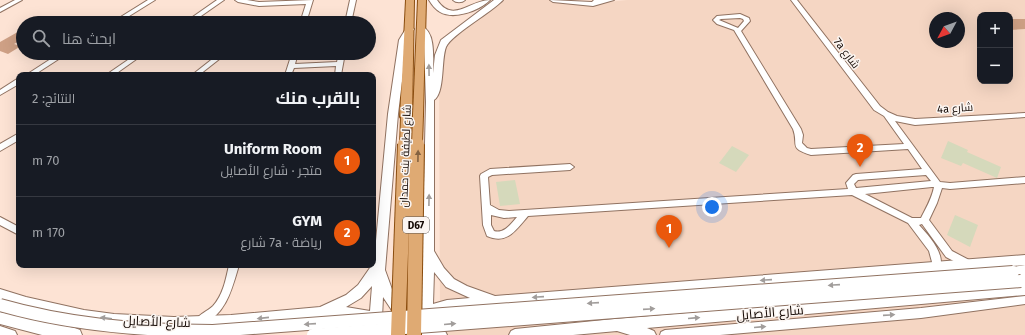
<!DOCTYPE html>
<html lang="ar">
<meta charset="utf-8">
<style>
body{margin:0;font-family:"Fira Sans",Cairo,sans-serif;background:#242831;color:#f1f3f6;direction:rtl}
.controls{position:absolute;right:12px;top:12px;display:grid;overflow:hidden;border-radius:8px;box-shadow:0 4px 16px #0002}
.controls button{width:36px;height:36px;display:grid;place-items:center;padding:0;border:0;border-bottom:1px solid #363941;background:#171b24;color:#f1f3f6;font:20px sans-serif}
.compass{position:absolute;left:929px;top:12px;width:36px;height:36px;border-radius:50%;background:#171b24;box-shadow:0 4px 16px #0002;rotate:229deg}
.you{position:absolute;left:712px;top:207px;width:14px;height:14px;margin:-10px;border:3px solid #fff;border-radius:50%;background:#1a73e8;box-shadow:0 0 0 6px #1a73e833}
.badge{display:grid;place-items:center;width:26px;height:26px;border-radius:50%;background:#ea580c;color:#fff;font-size:13px;font-weight:700}
.pin{position:absolute;translate:-50% -33px;filter:drop-shadow(0 1px 2px #0008)}
.pin::after{content:'';position:absolute;top:21px;width:14px;height:12px;background:inherit;clip-path:polygon(0 0,100% 0,50% 100%)}
.list{margin:0;padding:0;list-style:none}
h2{display:flex;justify-content:space-between;align-items:center;height:52px;margin:0;padding:0 16px;font-size:17px}
h2 small{font-size:13px;font-weight:400;color:#9ea1a6}
.list li{display:grid;grid-template-columns:26px 1fr auto;gap:12px;align-items:center;box-sizing:border-box;height:72px;padding:0 16px;border-top:1px solid #363941}
.list b{display:block;font-size:15px;white-space:nowrap}
.list p{margin:0;font-size:13px;white-space:nowrap;color:#9ea1a6}
.list em{font-size:13px;font-style:normal;color:#9ea1a6}
.icon{flex:none;width:22px;height:22px;fill:none;stroke:currentColor;stroke-width:2;stroke-linecap:round;stroke-linejoin:round}
.map{position:relative;flex:none;width:1025px;height:335px;overflow:hidden;direction:ltr}
.search{position:absolute;background:#171b24;box-shadow:0 4px 16px #0002;left:16px;top:16px;width:360px;height:44px;display:flex;align-items:center;gap:10px;box-sizing:border-box;padding:0 14px;border-radius:22px;color:#9ea1a6;font-size:15px}
.panel{position:absolute;background:#171b24;box-shadow:0 4px 16px #0002;left:16px;top:72px;width:360px;height:196px;border-radius:8px;direction:rtl}
.map>svg:first-child{display:block}
.built{fill:#f5d6c3;fill-rule:evenodd}
.green{fill:#d5d9bb}
.building{fill:#cea085}
.lines{fill:none;stroke-linecap:round;stroke-linejoin:round}
.minor-casing{stroke:#907261;stroke-width:2}
.tertiary-casing{stroke:#907261;stroke-width:2}
.secondary-casing{stroke:#907261;stroke-width:2}
.primary-casing{stroke:#8a4d0f;stroke-width:2}
.minor{fill:#fff;fill-rule:evenodd}
.tertiary{fill:#fff;fill-rule:evenodd}
.secondary{fill:#fff;fill-rule:evenodd}
.primary{fill:#dfaa73;fill-rule:evenodd}
.secondary-bridge-casing{stroke:#907261;stroke-width:14;stroke-linecap:butt}
.primary-bridge-far1-casing{stroke:#8a4d0f;stroke-width:12;stroke-linecap:butt}
.primary-bridge-casing{stroke:#8a4d0f;stroke-width:16;stroke-linecap:butt}
.secondary-bridge{stroke:#fff;stroke-width:12}
.primary-bridge-far1{stroke:#dfaa73;stroke-width:10}
.primary-bridge{stroke:#dfaa73;stroke-width:14}
.oneway{fill:#a19d9b}
.oneway2{fill:#846241}
.labels{text-anchor:middle;stroke-width:3;stroke-linejoin:round;paint-order:stroke}
.shield{fill:#fbf5f1;stroke:#59504b;stroke-width:1}
.shield-label{font-size:10px;font-weight:bold;fill:#140904}
.street-label{font-size:11px;fill:#140904;stroke:#fbf5f1}
.near-street-label{font-size:13px;fill:#140904;stroke:#fbf5f1}
</style>
<div class="map">
<svg width="1025" height="335" viewBox="0 0 1025 335">
<rect width="100%" height="100%" fill="#fde3d4"/>
<path class="built" d="M502 0H561L590 4 627 0H1025V335H407V327L440 324 439 45ZM980 15H1010V81H980ZM935 18H959V42H935Z"/>
<g class="green">
<path d="M948 141 968 150 967 152 1001 167 997 178 963 163 961 166 941 158Z"/>
<path d="M732 146 749 155 736 172 719 163Z"/>
<path d="M515 180 520 204 500 206 496 182Z"/>
<path d="M955 215 978 225 970 247 947 235Z"/>
</g>
<g class="building">
<path d="M1010 19H1025V29L1010 30Z"/>
<path d="M23 29V39L14 44 21 46 8 54 0 51V42Z"/>
</g>
<g class="lines">
<g class="minor-casing">
<g id="minor">
<path d="M15 0H22L0 12V8Z"/>
<path d="M148 0H155L118 23H111Z"/>
<path d="M217 0H224L191 23H184Z"/>
<path d="M235 0H247L259 2 313 0 306 23H300L306 4 259 6 238 2Z"/>
<path d="M350 0H356L351 23H345Z"/>
<path d="M453 0H465C462 3 456 3 453 0Z"/>
<path d="M550 0 592 2 594 0H614L593 6 553 2Z"/>
<path d="M791 0H797L880 106 888 112 897 116 915 119 1025 113V117L915 125 895 121 940 182 950 183 1025 177V183L950 189 942 188 937 203 929 220 952 251 971 261 973 264 971 267 968 268 965 267 946 257 922 224 919 225C929 236 947 255 939 271L936 272 933 271 931 268 932 262 929 251 908 223 852 195 528 216C516 230 507 245 487 236L483 225 480 176 481 174 490 169 570 164 574 167 570 170 492 175 488 177 490 205 499 210 509 211 848 189 846 183 853 175 856 174 922 169 908 149 811 155C788 148 799 145 793 129L734 30 717 24 713 20 717 16 740 14 749 18 750 21 741 31 801 129 803 135 802 143 807 148 811 149 904 144 884 116 874 110ZM740 18 743 19 744 21 738 28 719 20 721 19ZM926 175 931 181 856 188 854 184 858 180ZM932 187H934C932 198 926 208 921 218H912L865 194ZM491 215 504 218 517 217C511 224 504 234 494 231L491 225Z"/>
<path d="M60 53H68L34 75H26Z"/>
<path d="M138 53H145L114 75H106Z"/>
<path d="M220 53H227L199 75H192Z"/>
<path d="M292 53H298L295 64 337 62 339 53H345L341 75H335L336 66 294 68 291 75H285Z"/>
<path d="M17 79H19V84L0 95V90Z"/>
<path d="M19 133V140L0 151V144Z"/>
<path d="M0 217 19 227V235L0 225Z"/>
<path d="M229 265H239C232 289 226 315 201 325L197 323 196 320C199 314 208 311 213 306 223 295 226 279 229 265Z"/>
<path d="M1025 296V304L921 318 720 335H660L661 332 665 330 921 308Z"/>
</g>
</g>
<g class="tertiary-casing">
<g id="tertiary">
<path d="M429 0H437C453 24 470 0 490 0 479 11 454 20 440 12 435 9 432 5 429 0Z"/>
<path d="M494 0H503C492 12 451 35 446 47 441 59 445 93 434 100V251L444 268 454 279 467 286 495 296 1025 255V265L447 312 433 315V326L445 331 447 335H421L416 328 418 324 421 323V318L418 317 416 313 418 309 421 308 426 102 424 42 423 35 418 29 422 27C436 31 433 61 433 73L435 55 441 40ZM434 272 446 287 470 298 447 300 433 304Z"/>
<path d="M407 27H410L414 29 407 40 398 114 385 270 393 292 407 313 405 317 401 319 397 317 393 312 383 297 382 318 379 327 375 329 371 327 369 322C323 312 276 324 230 327 152 332 74 325 0 299V289L26 297 84 310 114 314 174 317 231 315 320 307 346 295 358 285 374 262 388 114 399 40ZM372 286 370 311 346 307 361 298Z"/>
<path d="M1025 285V295L647 328 654 331 656 335H630L617 331 573 335H509L511 331 515 329 614 319Z"/>
<path d="M0 326 15 331 17 335H0Z"/>
</g>
</g>
<g class="secondary-casing">
<g id="secondary">
<path d="M1025 265V277L1013 278 1008 276 1007 272 1008 268Z"/>
<path d="M0 312 75 328 80 330 82 335H42L0 324Z"/>
</g>
</g>
<g class="primary-casing">
<g id="primary">
<path d="M406 0H414L412 117 410 120H402L400 117Z"/>
<path d="M418 0H426L423 115 422 118H414L413 115Z"/>
</g>
</g>
<use href="#minor" class="minor"/>
<use href="#tertiary" class="tertiary"/>
<use href="#secondary" class="secondary"/>
<use href="#primary" class="primary"/>
<g class="secondary-bridge-casing">
<g id="secondary-bridge">
<path d="M0 305C70 325 140 331 213 331L1013 272"/>
<path d="M313 335 1021 281"/>
</g>
</g>
<g class="primary-bridge-far1-casing">
<g id="primary-bridge-far1">
<path d="M405 145 406 117"/>
<path d="M417 145 418 115"/>
</g>
</g>
<g class="primary-bridge-casing">
<g id="primary-bridge">
<path d="M398 335 405 144"/>
<path d="M414 335 417 144"/>
</g>
</g>
<use href="#secondary-bridge" class="secondary-bridge"/>
<use href="#primary-bridge-far1" class="primary-bridge-far1"/>
<use href="#primary-bridge" class="primary-bridge"/>
</g>
<defs><path id="oneway-solid" d="M-6-.8H1V-3.2L6.5 0L1 3.2V.8H-6Z"/></defs>
<g class="oneway">
<use href="#oneway-solid" transform="translate(429 70) rotate(-91)"/>
<use href="#oneway-solid" transform="translate(429 200) rotate(-89)"/>
<use href="#oneway-solid" transform="translate(766 280) rotate(176)"/>
<use href="#oneway-solid" transform="translate(834 285) rotate(176)"/>
<use href="#oneway-solid" transform="translate(538 297) rotate(176)"/>
<use href="#oneway-solid" transform="translate(593 303) rotate(176)"/>
<use href="#oneway-solid" transform="translate(649 309) rotate(-4)"/>
<use href="#oneway-solid" transform="translate(889 315) rotate(-4)"/>
<use href="#oneway-solid" transform="translate(106 318) rotate(-173)"/>
<use href="#oneway-solid" transform="translate(263 318) rotate(174)"/>
<use href="#oneway-solid" transform="translate(694 318) rotate(-5)"/>
<use href="#oneway-solid" transform="translate(310 324) rotate(176)"/>
<use href="#oneway-solid" transform="translate(450 324) rotate(-5)"/>
<use href="#oneway-solid" transform="translate(760 327) rotate(-5)"/>
</g>
<use class="oneway2" href="#oneway-solid" transform="translate(418 156) rotate(-89)"/>
<g class="labels">
<rect class="shield" x="403" y="217" width="26" height="16" rx="3"/>
<g class="shield-label">
<text x="416" y="229">D67</text>
</g>
<g class="street-label">
<text transform="translate(847 53) rotate(53)" y="4">7a شارع</text>
<text transform="translate(955 108) rotate(-4)" y="4">4a شارع</text>
<text transform="translate(405 156) rotate(-88)" y="4">شارع لطيفة بنت حمدان</text>
</g>
<g class="near-street-label">
<text transform="translate(770 312) rotate(-5)" y="5">شارع الأصايل</text>
<text transform="translate(157 321) rotate(2)" y="5">شارع الأصايل</text>
</g>
</g>
</svg>
<div class="controls">
<button>+</button>
<button>−</button>
</div>
<svg class="compass" viewBox="-18 -18 36 36"><path d="M0-13l5 13h-10z" fill="#e53935"/><path d="M0 13l5-13h-10z" fill="#9ea1a6"/></svg>
<div class="you"></div>
<div class="pin badge" style="left:669px;top:248px">1</div>
<div class="pin badge" style="left:860px;top:167px">2</div>
<div class="search"><svg class="icon" aria-label="search" viewBox="0 0 24 24"><circle cx="10" cy="10" r="6"/><path d="M15 15l6 6"/></svg>ابحث هنا</div>
<section class="panel">
<h2>بالقرب منك<small>النتائج: 2</small></h2>
<ul class="list">
<li><span class="badge">1</span><div><b>Uniform Room</b><p>متجر · شارع الأصايل</p></div><em>70 m</em></li>
<li><span class="badge">2</span><div><b>GYM</b><p>رياضة · 7a شارع</p></div><em>170 m</em></li>
</ul>
</section>
</div>
